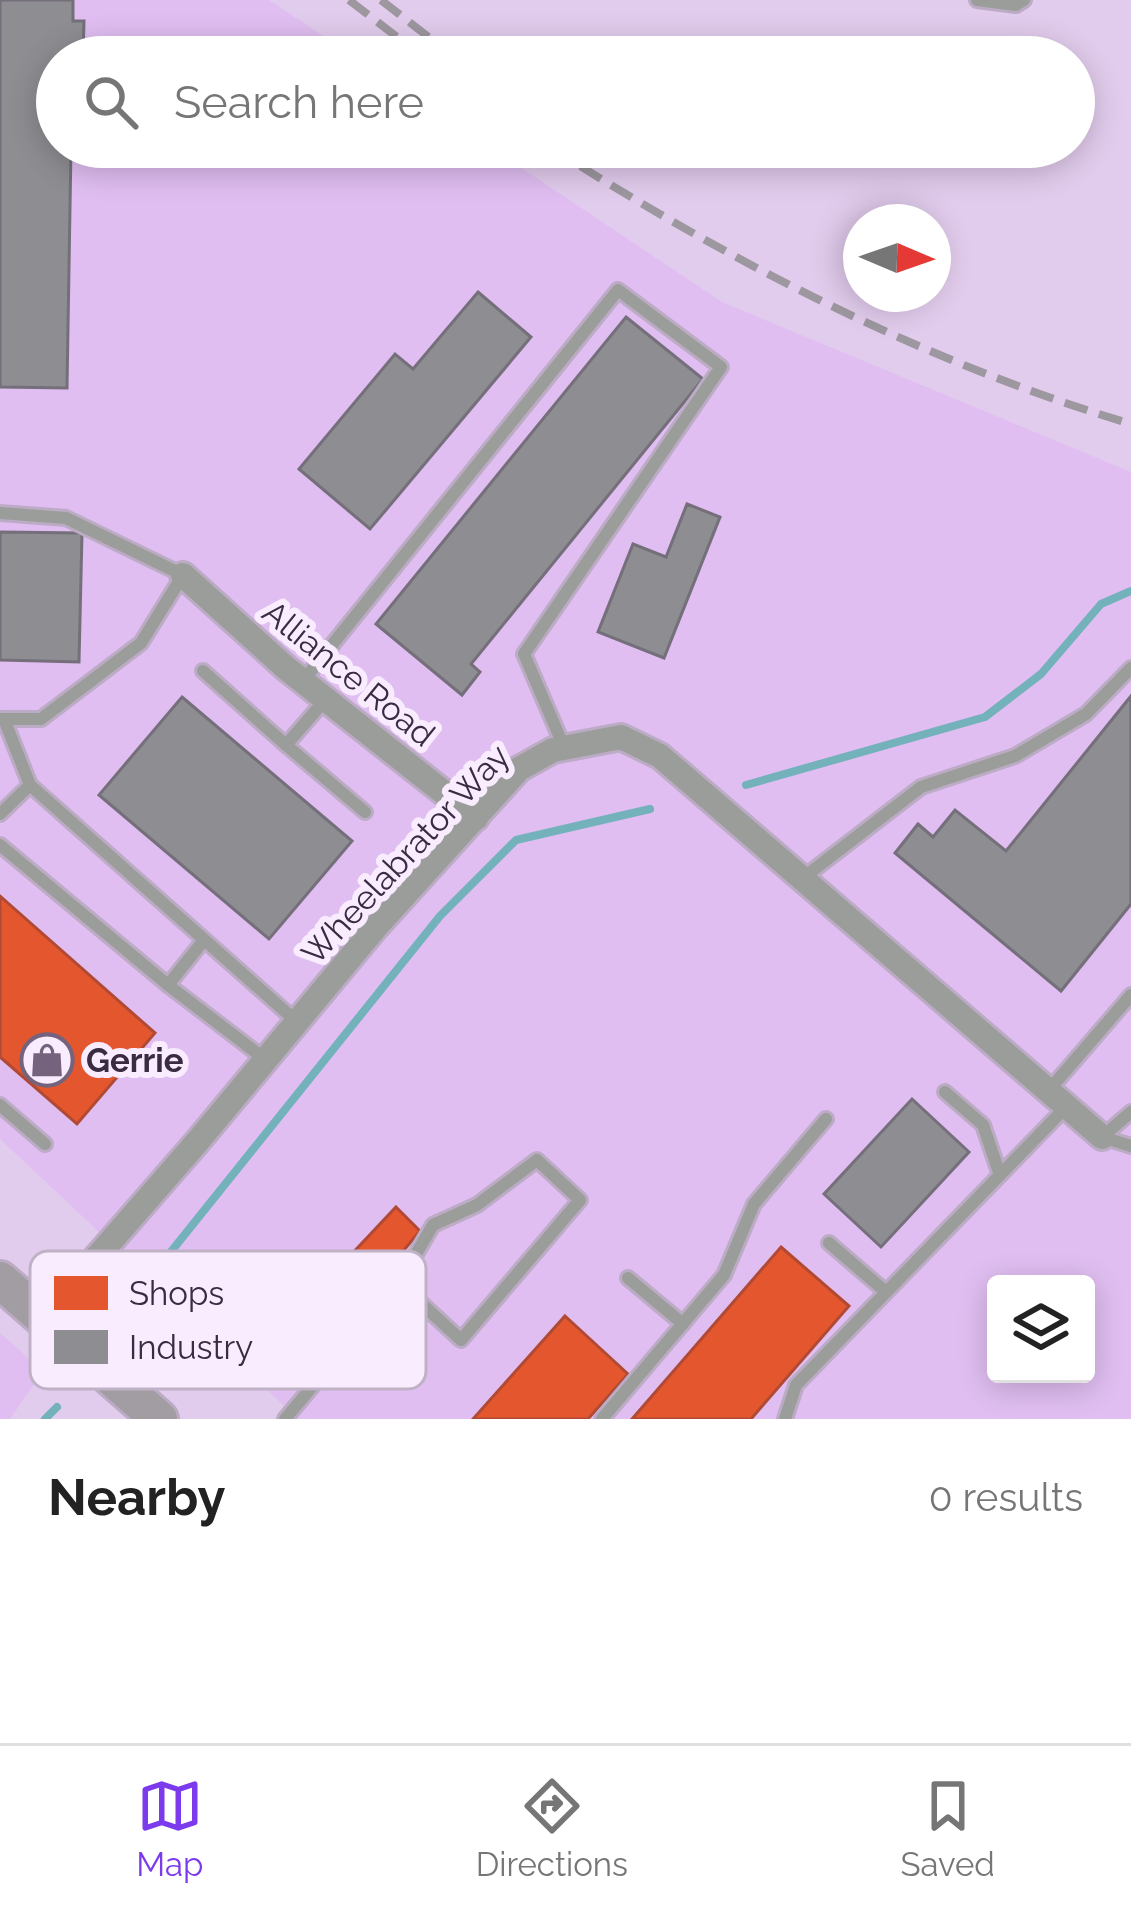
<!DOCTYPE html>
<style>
body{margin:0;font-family:Raleway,sans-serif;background:#f2f2f2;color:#222}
.controls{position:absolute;right:36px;bottom:36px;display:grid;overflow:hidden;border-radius:12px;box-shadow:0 6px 30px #0003}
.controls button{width:108px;height:108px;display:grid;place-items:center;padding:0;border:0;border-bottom:3px solid #e0e0e0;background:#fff;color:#222;font:60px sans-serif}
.compass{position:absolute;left:843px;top:204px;width:108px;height:108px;border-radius:50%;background:#fff;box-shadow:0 6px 30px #0003;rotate:92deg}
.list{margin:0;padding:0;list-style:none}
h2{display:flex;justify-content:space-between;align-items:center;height:156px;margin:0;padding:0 48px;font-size:51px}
h2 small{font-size:39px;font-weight:400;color:#767676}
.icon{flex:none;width:66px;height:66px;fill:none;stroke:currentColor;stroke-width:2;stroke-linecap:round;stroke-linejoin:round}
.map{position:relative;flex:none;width:1131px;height:1419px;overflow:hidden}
.search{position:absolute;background:#fff;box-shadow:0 6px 30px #0003;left:36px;right:36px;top:36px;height:132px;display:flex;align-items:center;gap:30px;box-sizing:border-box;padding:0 42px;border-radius:66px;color:#767676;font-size:45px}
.sheet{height:324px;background:#fff}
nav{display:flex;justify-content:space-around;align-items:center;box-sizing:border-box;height:168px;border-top:3px solid #e0e0e0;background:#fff;font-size:33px;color:#767676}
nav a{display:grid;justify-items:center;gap:6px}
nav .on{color:#7c3aed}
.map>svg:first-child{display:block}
.built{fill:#e0bef1;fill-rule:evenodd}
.shops{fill:#e4572e;stroke:#b14a34;stroke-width:3}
.industry{fill:#8d8d92;stroke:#746f7a;stroke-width:3}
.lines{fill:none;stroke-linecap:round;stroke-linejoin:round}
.stream{stroke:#73b1bb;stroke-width:8}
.lane-casing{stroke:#bcabc5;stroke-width:18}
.street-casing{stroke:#bcabc5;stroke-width:30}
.primary-casing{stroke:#bcabc5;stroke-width:42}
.lane{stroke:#9b9d9a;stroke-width:12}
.street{stroke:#9b9d9a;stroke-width:24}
.primary{stroke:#a19da2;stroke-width:36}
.rail{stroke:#9d97a0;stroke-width:8;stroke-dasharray:24 12;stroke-linecap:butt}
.labels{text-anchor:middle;stroke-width:12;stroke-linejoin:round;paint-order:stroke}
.street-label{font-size:33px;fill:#3a2a42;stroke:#f8ecfe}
.poi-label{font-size:33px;font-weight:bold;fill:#3a2a42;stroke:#f8ecfe;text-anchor:start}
.key{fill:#f8ecfe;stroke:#bfb2c6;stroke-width:3}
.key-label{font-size:33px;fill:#3a2a42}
</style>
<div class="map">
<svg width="1131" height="1419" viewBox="0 0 1131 1419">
<rect width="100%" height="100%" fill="#e2cced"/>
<g class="built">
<path d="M0 0H269L355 57H57V147H490L722 302 1131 472V1419H298L0 1139ZM996 1284H1086V1374H996Z"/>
<path d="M0 1333 43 1371 10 1419H0Z"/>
</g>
<g class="shops">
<path d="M0 896 155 1033 77 1124 0 1057Z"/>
<path d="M396 1207 420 1231 393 1263 388 1258 379 1269 396 1285 373 1315 331 1276Z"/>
<path d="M781 1247 849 1306 751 1419H632Z"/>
<path d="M565 1316 628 1374 588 1419H473Z"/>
</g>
<g class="industry">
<path d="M0 0H73V21H84L83 57H57V147H71L67 388 0 387Z"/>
<path d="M478 292 531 337 370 529 299 469 395 354 413 369Z"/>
<path d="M626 317 703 379 471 664 480 672 462 695 376 624Z"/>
<path d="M687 504 720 517 664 658 598 632 633 544 666 557Z"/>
<path d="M0 532 82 533 79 662 0 660Z"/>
<path d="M1131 696V904L1061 991 895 853 918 824 933 837 955 810 1006 851Z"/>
<path d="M182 697 352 841 269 939 99 795Z"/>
<path d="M912 1099 969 1152 881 1247 824 1194Z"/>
</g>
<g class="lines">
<g class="stream">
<path d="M746 785 985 717 1041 674 1101 604 1131 591"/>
<path d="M125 1309 440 916 516 840 650 809"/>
<path d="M45 1419 57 1407"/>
</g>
<g class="lane-casing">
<g id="lane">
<path d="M977 0 1016 5 1024 0"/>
<path d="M0 513 66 518 183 575 141 643 41 719H0"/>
<path d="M203 671 286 745"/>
<path d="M303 681 618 290 721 367 524 654 564 747"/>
<path d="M325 700 286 745 365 812"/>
<path d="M4 719 30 785 297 1022"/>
<path d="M0 814 30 785"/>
<path d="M0 845 168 985"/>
<path d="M803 878 921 787 1015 756 1086 714 1131 668"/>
<path d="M204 940 168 985 266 1060"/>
<path d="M1050 1089 1131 995"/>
<path d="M945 1092 983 1125 1000 1175"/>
<path d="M0 1105 45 1144"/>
<path d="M1102 1137 1131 1112"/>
<path d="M1102 1137 1131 1146"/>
<path d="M829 1243 886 1292"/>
<path d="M628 1278 683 1324"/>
<path d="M285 1419 399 1283 433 1225 477 1205 537 1160 580 1200 461 1340 399 1283"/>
<path d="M602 1419 724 1275 754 1204 826 1119"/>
<path d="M785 1419 796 1385 1068 1105"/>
</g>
</g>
<g class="street-casing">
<g id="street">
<path d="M183 575 286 668 476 818"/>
<path d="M44 1318 198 1141 375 928 519 769 553 750 621 737 660 756 1102 1137"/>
</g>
</g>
<g class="primary-casing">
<path id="primary" d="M0 1280 159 1419"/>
</g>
<use href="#lane" class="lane"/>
<use href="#street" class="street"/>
<use href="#primary" class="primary"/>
<g class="rail">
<path d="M349 0 423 57"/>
<path d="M381 0 454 57"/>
<path d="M550 147C732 263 924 362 1131 424"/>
</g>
</g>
<defs>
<g id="shop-ring" transform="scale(2.7)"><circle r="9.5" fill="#f8ecfe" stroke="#75637e" stroke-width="1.5"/><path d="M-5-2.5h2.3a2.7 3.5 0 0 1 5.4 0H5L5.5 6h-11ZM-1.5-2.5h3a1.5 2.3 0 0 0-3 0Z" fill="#75637e"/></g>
</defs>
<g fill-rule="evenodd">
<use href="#shop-ring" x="47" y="1060"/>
</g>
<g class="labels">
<g class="street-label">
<text transform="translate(349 673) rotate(39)" y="12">Alliance Road</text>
<text transform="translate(405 854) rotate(-47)" y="12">Wheelabrator Way</text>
</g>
<g class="poi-label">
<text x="86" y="1072">Gerrie</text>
</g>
</g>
<rect x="30" y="1251" width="396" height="138" rx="18" class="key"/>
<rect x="54" y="1276" width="54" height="34" fill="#e4572e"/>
<rect x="54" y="1330" width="54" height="34" fill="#8d8d92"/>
<g class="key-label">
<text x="129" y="1305">Shops</text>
<text x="129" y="1359">Industry</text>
</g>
</svg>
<div class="controls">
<button><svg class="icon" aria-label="layers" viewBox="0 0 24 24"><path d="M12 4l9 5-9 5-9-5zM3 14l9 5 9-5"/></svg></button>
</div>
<svg class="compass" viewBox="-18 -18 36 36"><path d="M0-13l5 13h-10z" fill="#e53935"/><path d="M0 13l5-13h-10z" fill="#767676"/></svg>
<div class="search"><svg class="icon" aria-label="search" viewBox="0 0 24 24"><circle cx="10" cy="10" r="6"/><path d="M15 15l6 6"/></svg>Search here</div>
</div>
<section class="sheet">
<h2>Nearby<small>0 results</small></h2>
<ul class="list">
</ul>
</section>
<nav>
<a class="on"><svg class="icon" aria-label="map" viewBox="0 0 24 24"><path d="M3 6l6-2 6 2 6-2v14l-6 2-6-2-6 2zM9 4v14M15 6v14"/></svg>Map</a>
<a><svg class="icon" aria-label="directions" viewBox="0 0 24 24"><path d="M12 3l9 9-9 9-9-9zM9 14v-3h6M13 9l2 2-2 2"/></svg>Directions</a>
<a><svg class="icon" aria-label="saved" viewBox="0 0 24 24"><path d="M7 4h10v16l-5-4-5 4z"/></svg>Saved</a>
</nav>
